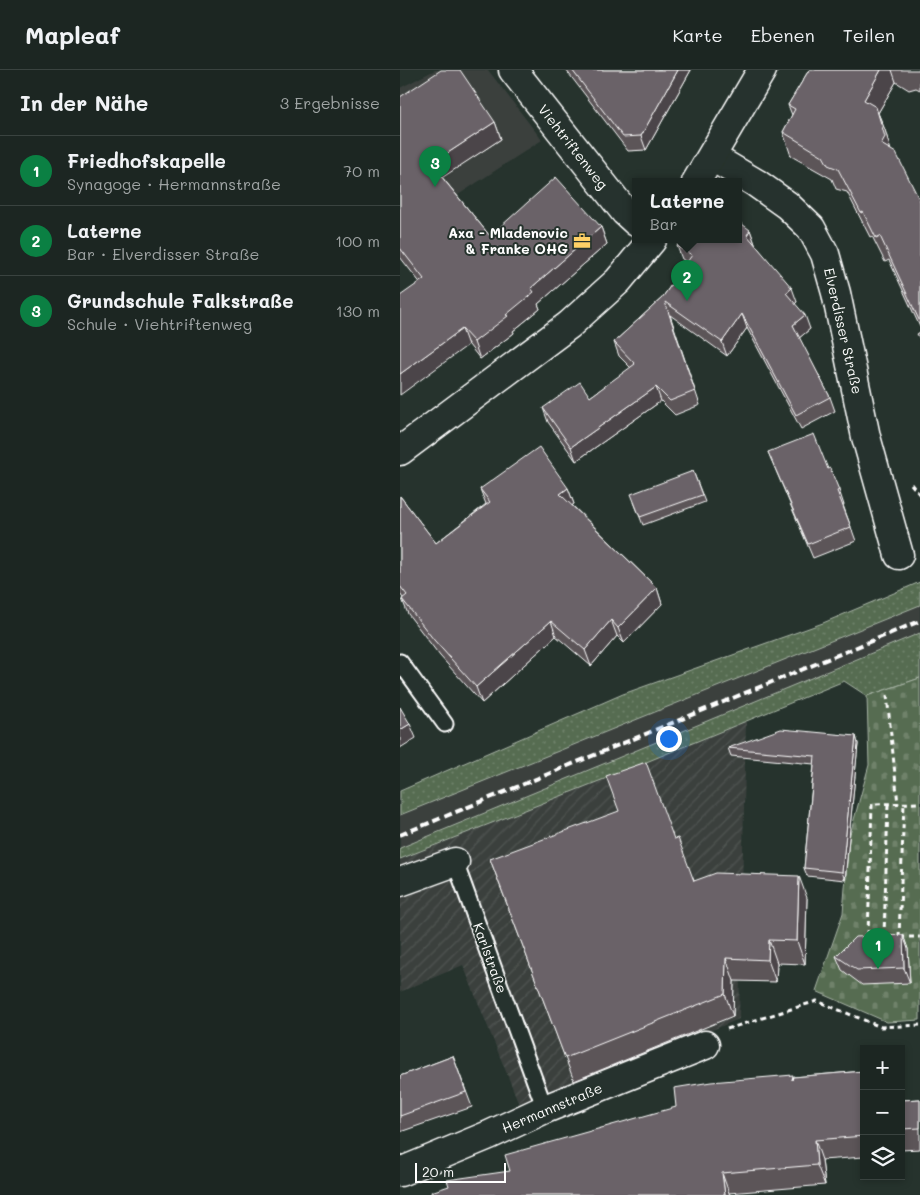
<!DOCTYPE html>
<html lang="de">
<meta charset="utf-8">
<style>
body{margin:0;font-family:Mali,sans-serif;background:#29322f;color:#f1f3f6}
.controls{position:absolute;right:15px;bottom:15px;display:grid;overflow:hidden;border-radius:0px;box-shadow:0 2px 8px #0003}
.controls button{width:45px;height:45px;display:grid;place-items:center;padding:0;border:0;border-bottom:1px solid #3a4340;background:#1c2622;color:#f1f3f6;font:25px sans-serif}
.scale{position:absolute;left:15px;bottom:12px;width:91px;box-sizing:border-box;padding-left:5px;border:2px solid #fff;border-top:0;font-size:14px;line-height:18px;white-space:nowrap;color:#fff;-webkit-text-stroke:4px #26332d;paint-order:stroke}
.you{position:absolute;left:268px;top:668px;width:18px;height:18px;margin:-12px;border:4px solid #fff;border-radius:50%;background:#1a73e8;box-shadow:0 0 0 8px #1a73e833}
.badge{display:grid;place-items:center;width:32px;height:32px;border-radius:50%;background:#0b8043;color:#fff;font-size:16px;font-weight:700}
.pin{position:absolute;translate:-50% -41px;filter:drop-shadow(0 1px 2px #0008)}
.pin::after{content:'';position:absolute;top:26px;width:18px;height:15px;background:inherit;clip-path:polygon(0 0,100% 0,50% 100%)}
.popup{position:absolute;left:232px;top:108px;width:110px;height:65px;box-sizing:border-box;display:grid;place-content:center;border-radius:0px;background:#1c2622;filter:drop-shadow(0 1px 4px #0005);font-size:16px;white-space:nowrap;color:#a0a5a5}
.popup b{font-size:19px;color:#f1f3f6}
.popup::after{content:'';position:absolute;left:50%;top:100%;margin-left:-10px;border:10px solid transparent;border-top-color:#1c2622}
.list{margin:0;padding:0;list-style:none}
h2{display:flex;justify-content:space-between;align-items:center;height:65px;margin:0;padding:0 20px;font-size:21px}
h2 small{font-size:16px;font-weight:400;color:#a0a5a5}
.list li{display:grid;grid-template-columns:32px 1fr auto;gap:15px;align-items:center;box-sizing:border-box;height:70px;padding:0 20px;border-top:1px solid #3a4340}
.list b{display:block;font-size:19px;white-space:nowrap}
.list p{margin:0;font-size:16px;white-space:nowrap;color:#a0a5a5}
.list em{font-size:16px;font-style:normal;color:#a0a5a5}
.icon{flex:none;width:28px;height:28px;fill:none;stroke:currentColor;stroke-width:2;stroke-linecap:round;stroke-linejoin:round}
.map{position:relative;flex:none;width:520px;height:1125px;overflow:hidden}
header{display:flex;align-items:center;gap:30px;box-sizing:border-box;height:70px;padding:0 25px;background:#1c2622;border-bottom:1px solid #3a4340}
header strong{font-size:24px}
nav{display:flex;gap:28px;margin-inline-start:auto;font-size:18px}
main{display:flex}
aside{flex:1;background:#1c2622}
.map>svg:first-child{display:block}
.built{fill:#3b413e}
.industrial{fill:url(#industrial-furrows)}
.grass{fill:url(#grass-dots);stroke:#aab6a8}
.cemetery{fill:url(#cemetery-stones);stroke:#aab6a8}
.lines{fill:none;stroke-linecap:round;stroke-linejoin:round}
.lane-casing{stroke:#fff;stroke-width:19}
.street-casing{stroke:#fff;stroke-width:31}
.secondary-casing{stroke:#fff;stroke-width:31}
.path{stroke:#fff;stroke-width:3;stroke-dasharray:5 4;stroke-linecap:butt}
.lane{stroke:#26332d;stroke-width:15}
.street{stroke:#26332d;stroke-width:28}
.secondary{stroke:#26332d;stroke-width:28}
.rail{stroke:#fff;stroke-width:4;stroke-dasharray:8 4;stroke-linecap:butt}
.wall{fill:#5c5459;stroke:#fff}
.shaded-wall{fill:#4b4548;stroke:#fff}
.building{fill:#6b6267;stroke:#fff}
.labels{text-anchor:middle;stroke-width:4;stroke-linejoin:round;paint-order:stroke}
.street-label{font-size:14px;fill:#fff;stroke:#26332d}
.poi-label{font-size:14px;font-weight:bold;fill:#fff;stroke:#26332d;text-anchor:end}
</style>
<header>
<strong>Mapleaf</strong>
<nav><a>Karte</a><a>Ebenen</a><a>Teilen</a></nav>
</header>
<main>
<aside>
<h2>In der Nähe<small>3 Ergebnisse</small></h2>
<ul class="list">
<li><span class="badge">1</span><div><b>Friedhofskapelle</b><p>Synagoge · Hermannstraße</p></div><em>70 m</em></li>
<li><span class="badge">2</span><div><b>Laterne</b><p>Bar · Elverdisser Straße</p></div><em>100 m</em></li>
<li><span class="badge">3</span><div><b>Grundschule Falkstraße</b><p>Schule · Viehtriftenweg</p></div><em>130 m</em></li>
</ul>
</aside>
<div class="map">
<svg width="520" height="1125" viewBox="0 0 520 1125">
<defs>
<pattern id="industrial-furrows" width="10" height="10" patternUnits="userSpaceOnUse" patternTransform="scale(1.25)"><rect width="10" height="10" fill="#3b413e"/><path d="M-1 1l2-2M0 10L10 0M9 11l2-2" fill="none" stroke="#4f5451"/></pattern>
<pattern id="grass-dots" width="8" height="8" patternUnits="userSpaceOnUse" patternTransform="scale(1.25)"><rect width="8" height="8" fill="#566c51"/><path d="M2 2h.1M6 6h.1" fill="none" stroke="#6f826b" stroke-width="1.8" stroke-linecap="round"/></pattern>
<pattern id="cemetery-stones" width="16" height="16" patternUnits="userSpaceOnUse" patternTransform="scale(1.25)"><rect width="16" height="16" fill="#566c51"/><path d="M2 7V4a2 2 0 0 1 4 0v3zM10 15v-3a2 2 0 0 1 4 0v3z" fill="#6f826b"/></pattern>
</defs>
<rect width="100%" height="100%" fill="#26332d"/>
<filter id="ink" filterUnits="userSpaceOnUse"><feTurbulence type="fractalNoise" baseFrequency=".02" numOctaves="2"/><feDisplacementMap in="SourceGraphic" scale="10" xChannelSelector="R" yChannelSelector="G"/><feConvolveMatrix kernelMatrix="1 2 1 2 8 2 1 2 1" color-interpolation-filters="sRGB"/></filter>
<g filter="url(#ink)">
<g class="built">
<path d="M35 0H88L142 70 0 163V18Z"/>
<path d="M520 535V563L0 778V745Z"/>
</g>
<path class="industrial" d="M346 651 339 949 121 1039 63 895 0 922V789L217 704Z"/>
<g class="grass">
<path d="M520 512V535L0 745V721L223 624 423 553Z"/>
<path d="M520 563V608L467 626 444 611 217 704 0 789V778Z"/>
</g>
<path class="cemetery" d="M520 608V950L487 952 416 921 443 843 449 768 469 695 467 626Z"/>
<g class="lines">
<g class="lane-casing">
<g id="lane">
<path d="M0 592 45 654"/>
<path d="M55 792 145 1039"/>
</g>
</g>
<g class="street-casing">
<g id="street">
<path d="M113 0 225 142 236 152"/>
<path d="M312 87 356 113 387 135 411 158 425 184 436 223 466 367 499 485"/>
<path d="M0 812 55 792"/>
<path d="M0 1102 89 1065 145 1039 305 975"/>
</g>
</g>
<g class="secondary-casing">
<g id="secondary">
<path d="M296 112 362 0"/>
<path d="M0 381 169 255 218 211 252 170"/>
</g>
</g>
<g class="path">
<path d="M511 414 520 425"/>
<path d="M487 625 498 734"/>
<path d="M484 866 488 734"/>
<path d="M486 866 468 865 472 734 520 733"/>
<path d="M499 867 504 733"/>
<path d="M500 867H520"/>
<path d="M327 959 417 931 481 957 520 955"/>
</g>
<use href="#lane" class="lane"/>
<use href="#street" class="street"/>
<use href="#secondary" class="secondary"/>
<path class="rail" d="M0 765 520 551"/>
</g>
<g class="wall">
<path d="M166 0H291L246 80 228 81Z"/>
<path d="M409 0H520V20L516 18 509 20 496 12 478 43 485 60 490 79 520 131V257L489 190 485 192 472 166 470 167 447 122 436 119 432 109 391 86 383 62 392 45 388 35Z"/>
<path d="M0 27 95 52 101 69 42 107 90 166 201 157 207 174 138 234 140 239 113 261 114 263 80 289 0 187Z"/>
<path d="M350 160 355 174 397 232 395 234 410 259 399 268 430 327 435 341 401 359 347 258 327 286 270 245 300 335 275 345 261 331 176 391 148 352 143 338 190 327 231 298 219 286 214 272 262 228 287 192 282 189 277 176Z"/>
<path d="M368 382 428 399 439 420 444 435H443L456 471 413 488 374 396Z"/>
<path d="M293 401 305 432 243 455 234 432Z"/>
<path d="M168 418 174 434 172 435 257 518 262 534 224 573 217 566 191 596 156 566 82 633 40 586 8 544 2 529 3 528 0 524V426L36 473 86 434 80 419Z"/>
<path d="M456 666 458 674 445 810 407 806 404 798 414 694 331 686 328 678Z"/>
<path d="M274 769 294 811 407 828 405 894 377 893 376 912 334 911 333 946 174 1011 90 789Z"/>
<path d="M503 865 508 879 510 913 462 915 442 900 436 886Z"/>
<path d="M53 986 72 1037 0 1062V1006Z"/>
<path d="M464 1001V1087L422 1090 425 1115 329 1123 330 1125H32L110 1101 393 1007Z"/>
<path d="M520 1029V1079L501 1080V1030Z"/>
</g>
<g class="shaded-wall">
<path d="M278 0H291L246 80 241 66Z"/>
<path d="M481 0H492L496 12 478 43 485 60 494 91 490 97 464 30Z"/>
<path d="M95 52 101 69 37 111 31 94Z"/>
<path d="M201 157 207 174 138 234 140 239 113 261 114 263 80 289 74 272 106 245 131 218Z"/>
<path d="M350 160 355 174 352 179 347 165Z"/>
<path d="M392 218 397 232 391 237 386 223Z"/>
<path d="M342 244 347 258 327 286 322 272Z"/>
<path d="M405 245 410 259 398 269 393 255Z"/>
<path d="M62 259 68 275 0 325V304Z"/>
<path d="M256 317 261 331 176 391 171 377Z"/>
<path d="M168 418 174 434 166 440 160 424Z"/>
<path d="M257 518 262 534 224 573 218 558Z"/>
<path d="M211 550 217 566 191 596 185 580Z"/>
<path d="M151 551 156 566 82 633 76 617Z"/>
<path d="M10 654 16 668 0 678V660Z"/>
<path d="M456 666 458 674 445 810 442 802Z"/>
<path d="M399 806 407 828 405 894 397 871Z"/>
<path d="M503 865 508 879 510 913 504 898Z"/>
<path d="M369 870 377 893 376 912 368 890Z"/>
<path d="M326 888 334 911 333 946 325 924Z"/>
<path d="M415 1070 422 1090 425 1115 417 1095Z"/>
<path d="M322 1103 329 1123 330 1125H325Z"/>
</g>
<g class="building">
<path d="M41 0H60L95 52 31 94 90 166 156 107 201 157 131 218 134 222 106 245 108 246 74 272 62 259 0 304V226L24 209 0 178V27Z"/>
<path d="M172 0H278L241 66 223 67Z"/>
<path d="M409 0H481L464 30 476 37 485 67 481 74 496 83 520 131V252L480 166 476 168 463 142 461 143 438 99 428 95 423 86 383 62 395 39 388 35Z"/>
<path d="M338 151 350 160 347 165 392 218 386 223 405 245 393 255 430 327 396 345 342 244 322 272 265 232 295 321 270 331 256 317 171 377 143 338 180 312 190 327 235 294 214 272 262 228 292 185 277 176 281 170H338Z"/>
<path d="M520 262V269L517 264Z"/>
<path d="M414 364 428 399 430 398 439 420 437 421 451 457 408 474 368 382Z"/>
<path d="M139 377 168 418 160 424 257 518 218 558 211 550 185 580 151 551 76 617 34 570 2 529 7 525 0 516V426L36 473 90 432 80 419Z"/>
<path d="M293 401 302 425 240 447 231 424Z"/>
<path d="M0 637 10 654 0 660Z"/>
<path d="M381 659 456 666 442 802 404 798 415 686 328 678Z"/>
<path d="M246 692 274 769 278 768 294 811 316 803 399 806 397 871 369 870 368 890 326 888 325 924 165 988 90 789 219 741 206 706Z"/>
<path d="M503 865 504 898 457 900 436 886 455 867Z"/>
<path d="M53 986 66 1022 0 1046V1006Z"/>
<path d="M464 1001V1066L415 1070 417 1095 322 1103 325 1125H32L31 1122 49 1116 47 1110 110 1101 105 1085 276 1037 274 1018 311 1012 393 1005 392 1010 393 1007Z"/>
<path d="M520 1029V1058L501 1059V1030Z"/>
</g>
</g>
<defs>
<g id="office-bare" transform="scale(1.35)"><path d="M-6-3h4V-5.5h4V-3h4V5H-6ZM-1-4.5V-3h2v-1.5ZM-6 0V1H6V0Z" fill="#ffd166" stroke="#26332d" stroke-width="2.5" paint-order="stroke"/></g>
</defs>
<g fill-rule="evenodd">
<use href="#office-bare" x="182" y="171"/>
</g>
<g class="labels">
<g class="street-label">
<text transform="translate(173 77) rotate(52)" y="5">Viehtriftenweg</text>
<text transform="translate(443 261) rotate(77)" y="5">Elverdisser Straße</text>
<text transform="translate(90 888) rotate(70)" y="5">Karlstraße</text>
<text transform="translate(152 1038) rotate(-23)" y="5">Hermannstraße</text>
</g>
<g class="poi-label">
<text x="168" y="168">Axa - Mladenovic<tspan x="168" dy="16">&amp; Franke OHG</tspan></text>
</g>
</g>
</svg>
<div class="controls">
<button>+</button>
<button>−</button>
<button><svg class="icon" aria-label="layers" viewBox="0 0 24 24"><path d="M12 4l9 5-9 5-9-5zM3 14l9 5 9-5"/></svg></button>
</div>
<div class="scale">20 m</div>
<div class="you"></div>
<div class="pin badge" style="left:478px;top:899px">1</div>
<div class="pin badge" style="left:287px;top:231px">2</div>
<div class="popup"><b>Laterne</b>Bar</div>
<div class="pin badge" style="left:35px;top:117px">3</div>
</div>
</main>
